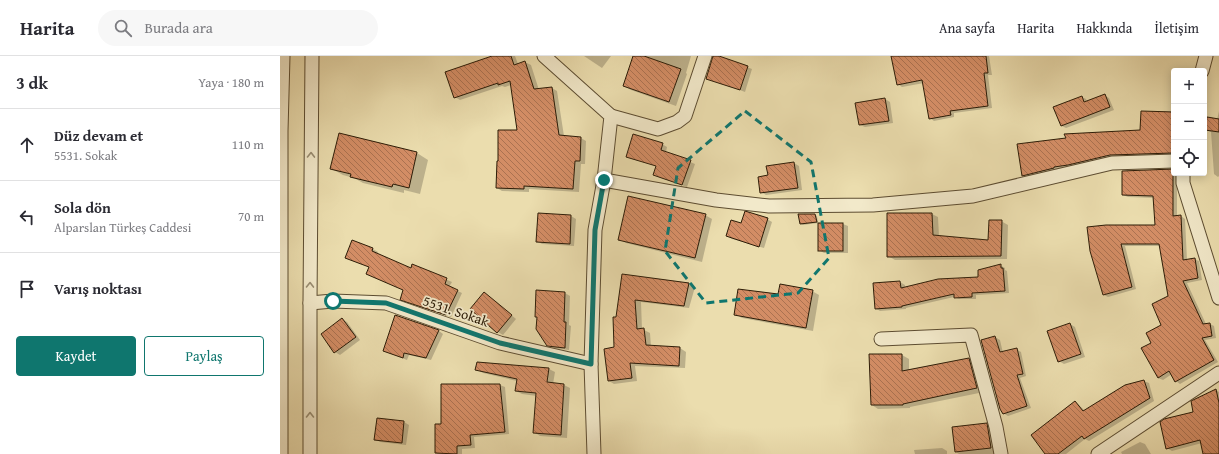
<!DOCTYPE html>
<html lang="tr">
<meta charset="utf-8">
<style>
body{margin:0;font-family:"Gentium Book Plus",serif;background:#f7f7f7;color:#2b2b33}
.controls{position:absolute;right:12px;top:12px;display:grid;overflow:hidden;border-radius:4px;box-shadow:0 2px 10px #0003}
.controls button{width:36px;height:36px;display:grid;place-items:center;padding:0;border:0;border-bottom:1px solid #e1e1e2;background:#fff;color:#2b2b33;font:20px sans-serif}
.stop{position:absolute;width:12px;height:12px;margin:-9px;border:3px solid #0f766e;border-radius:50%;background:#fff}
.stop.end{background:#0f766e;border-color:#fff;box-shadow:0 1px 4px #0008}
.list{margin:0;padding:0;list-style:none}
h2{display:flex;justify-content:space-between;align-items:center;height:52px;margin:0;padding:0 16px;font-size:17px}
h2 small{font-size:13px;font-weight:400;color:#7c7c81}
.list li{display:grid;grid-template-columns:26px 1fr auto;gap:12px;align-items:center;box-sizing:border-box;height:72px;padding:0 16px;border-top:1px solid #e1e1e2}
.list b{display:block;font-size:15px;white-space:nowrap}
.list p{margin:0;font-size:13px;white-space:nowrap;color:#7c7c81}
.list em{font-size:13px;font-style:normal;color:#7c7c81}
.actions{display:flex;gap:8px;padding:12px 16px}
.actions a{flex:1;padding:9px 0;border:1px solid #0f766e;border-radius:4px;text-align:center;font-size:14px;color:#0f766e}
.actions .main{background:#0f766e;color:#fff}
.icon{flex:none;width:22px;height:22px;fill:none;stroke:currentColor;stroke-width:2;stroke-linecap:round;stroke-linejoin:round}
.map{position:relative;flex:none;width:939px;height:398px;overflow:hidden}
header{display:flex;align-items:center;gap:24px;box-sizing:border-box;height:56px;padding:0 20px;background:#fff;border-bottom:1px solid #e1e1e2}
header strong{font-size:19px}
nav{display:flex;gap:22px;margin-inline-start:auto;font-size:14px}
.search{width:280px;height:36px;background:#f7f7f7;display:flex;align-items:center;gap:10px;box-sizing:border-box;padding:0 14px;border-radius:22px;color:#7c7c81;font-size:15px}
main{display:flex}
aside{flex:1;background:#fff}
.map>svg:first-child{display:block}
.shadow{fill:#0003}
.building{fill:url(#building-back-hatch);stroke:#2c1c07}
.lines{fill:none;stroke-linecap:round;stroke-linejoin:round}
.minor-casing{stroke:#5c4c31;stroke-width:15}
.minor{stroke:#f2e9ca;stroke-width:13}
.oneway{stroke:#998d72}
.route{stroke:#0f766e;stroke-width:5}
.marked{fill:none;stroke:#0f766e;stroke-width:3;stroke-dasharray:8 5;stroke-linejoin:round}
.labels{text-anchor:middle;stroke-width:3.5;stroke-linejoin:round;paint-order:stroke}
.street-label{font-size:14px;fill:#2c1c07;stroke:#f2e9ca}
</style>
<header>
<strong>Harita</strong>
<div class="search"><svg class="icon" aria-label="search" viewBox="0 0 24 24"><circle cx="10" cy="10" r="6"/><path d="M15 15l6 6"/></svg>Burada ara</div>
<nav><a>Ana sayfa</a><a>Harita</a><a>Hakkında</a><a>İletişim</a></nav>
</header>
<main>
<aside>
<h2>3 dk<small>Yaya · 180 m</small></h2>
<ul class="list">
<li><svg class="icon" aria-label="ahead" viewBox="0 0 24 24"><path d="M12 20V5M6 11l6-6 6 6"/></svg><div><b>Düz devam et</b><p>5531. Sokak</p></div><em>110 m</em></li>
<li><svg class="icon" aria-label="left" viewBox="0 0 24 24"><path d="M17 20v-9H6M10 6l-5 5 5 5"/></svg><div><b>Sola dön</b><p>Alparslan Türkeş Caddesi</p></div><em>70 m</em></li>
<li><svg class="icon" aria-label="arrive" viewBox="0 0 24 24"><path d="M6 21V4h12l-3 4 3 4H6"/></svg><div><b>Varış noktası</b></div></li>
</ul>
<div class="actions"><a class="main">Kaydet</a><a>Paylaş</a></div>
</aside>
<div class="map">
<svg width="939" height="398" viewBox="0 0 939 398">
<defs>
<pattern id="building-back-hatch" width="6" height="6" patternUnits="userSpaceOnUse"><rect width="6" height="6" fill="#d38d65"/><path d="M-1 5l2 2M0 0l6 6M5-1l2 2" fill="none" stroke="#ab7251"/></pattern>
</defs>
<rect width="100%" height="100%" fill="#ebddae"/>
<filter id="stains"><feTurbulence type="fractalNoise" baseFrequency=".005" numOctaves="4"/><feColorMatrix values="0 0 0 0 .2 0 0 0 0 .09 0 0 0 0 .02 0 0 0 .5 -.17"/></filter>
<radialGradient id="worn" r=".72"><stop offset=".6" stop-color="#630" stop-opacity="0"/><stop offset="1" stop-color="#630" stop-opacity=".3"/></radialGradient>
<g class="shadow">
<path d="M216 0H235L238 8 245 6 251 9 259 34 272 32 277 35 284 80 301 82 306 85 305 108H301L299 136 249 133V136L222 135 217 132 238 75 231 29 225 31 222 30 180 44 175 41Z"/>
<path d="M304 0H331L322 12Z"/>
<path d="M354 0H411L406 17 407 18 396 50 351 34 344 30Z"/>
<path d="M434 0 467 11 472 13 465 36 427 22Z"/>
<path d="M619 0H709L712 19H708L712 52 674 57V61L654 65 650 62 644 27 622 31 618 28Z"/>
<path d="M824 39 829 42 834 54 786 72 782 70 802 41 806 43 807 46Z"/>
<path d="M605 43 610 46 613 67 585 71 580 69Z"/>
<path d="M939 55V120L938 121 934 118 931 76 926 74 937 64Z"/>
<path d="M893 57 894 99 747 122 743 119 861 75Z"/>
<path d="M382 88 387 91 386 96 415 108 407 131 379 121 377 110 352 103 347 100Z"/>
<path d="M137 97 148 104 140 138 124 134V137L83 127 74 122 63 119 52 113Z"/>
<path d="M514 107 519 110 522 134 486 139 481 136 489 120 488 110Z"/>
<path d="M893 114 894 117H897V160H901L905 163 907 204 914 203 919 205 922 224 907 227 926 268H930L934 270 936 282 925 284 938 306 900 328 896 325 892 318 883 324 878 322 872 287 883 269 889 241 880 190H845L856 233 828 241 824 239 811 195 876 170 875 142 848 141 843 139Z"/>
<path d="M259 158 291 160 296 163 294 190 262 188 257 185Z"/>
<path d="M608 158H652L658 161 659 180 709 185 721 165 728 169 727 203 615 204 608 200Z"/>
<path d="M425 159 432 163 422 206 346 187 339 183Z"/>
<path d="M519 159H535L537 160 538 167 523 169 521 168Z"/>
<path d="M487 163 492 166 484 192 452 183 447 180 462 168Z"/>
<path d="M539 168H563L568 170V197H544L539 194Z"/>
<path d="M73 185 93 193 98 196 97 198 131 213 132 209 172 226 169 231 182 237 171 261 126 246 124 234 90 211 71 204Z"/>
<path d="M720 209 725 212V214L727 215 729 237 696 239V243H679L674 241 626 252V253L600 255 595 252 620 226 625 229V232L699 222Z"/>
<path d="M342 219 409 228 415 231 409 252 361 246 362 273 370 277 371 291 400 292 406 296 405 312 355 310 357 325 334 328 329 325 336 292 337 262Z"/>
<path d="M532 235 539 239 533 275 462 262 455 258 499 239Z"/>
<path d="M257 236 285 237 290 240 289 269 291 270 289 294 273 292 268 289Z"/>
<path d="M205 237 236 263 223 279 218 276Z"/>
<path d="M62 263 67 266 80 284 60 299 55 296Z"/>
<path d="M790 268 795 271 805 301 784 308 779 305Z"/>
<path d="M159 275 163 278 151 304 129 299 127 304 104 295Z"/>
<path d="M715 281 720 284 723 297 736 293 741 296 746 320 740 322 751 352 728 360 723 357Z"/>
<path d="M622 299 629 303V315L689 303 696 307 704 336 630 351V352L598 353 592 349Z"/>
<path d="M196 313H269L275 316 273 328 284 329 290 332 287 382 260 380 254 376 257 340 242 338 236 335 237 325 203 317Z"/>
<path d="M864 325 869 327 874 345 809 385 805 383 786 398H767L795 346 799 349 805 355Z"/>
<path d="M162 329H220L225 331 229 378 194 381 195 392 182 393V398H158L156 397 162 369Z"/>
<path d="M936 334 939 336V398H924L922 387 892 395 887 392Z"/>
<path d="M124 366 129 369 126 389 100 386 95 383Z"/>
<path d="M706 368 711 371 716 398H679L676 396Z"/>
<path d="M860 386 865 388 871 398H842L841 396Z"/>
<path d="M662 392 667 395V398H635L634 394Z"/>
</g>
<g class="building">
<path d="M212 0H231L234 9 245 5 254 33 272 31 279 79 301 81 300 105H295L293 133 244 130V133L216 132 217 105H218V74H237L230 25 218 29V27L174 42 165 16Z"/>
<path d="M353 0H364L401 13 389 46 343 30Z"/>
<path d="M433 0H439L468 10 460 34 426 23Z"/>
<path d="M611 0H706L708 17H704L708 50 670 55 671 59 649 63 642 24 617 29Z"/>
<path d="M825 38 830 51 781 70 773 51 802 40 804 46Z"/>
<path d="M605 42 609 65 579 69 575 47Z"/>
<path d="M861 55 894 56 893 97 830 99 788 109 774 111V112L742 120 737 88 786 82 784 78 860 74Z"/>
<path d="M927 61 939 63V76L925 74Z"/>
<path d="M59 77 137 96 129 132 113 128 112 131 70 121 71 118 50 113Z"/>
<path d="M353 78 383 87 381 94 411 104 402 129 373 119 376 110 346 101Z"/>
<path d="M514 106 518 132 480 137 478 121 488 119 486 110Z"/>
<path d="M893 113V160L901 159 903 204 915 202 918 222 903 225 923 268 930 267 932 280 922 282 934 304 895 326 889 315 878 322 861 292 871 287 866 277 881 269 872 248 888 240 879 188H841L852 231 823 239 810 195 807 171 826 169H875L873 140 842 139V115Z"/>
<path d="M348 140 426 158 415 202 338 184Z"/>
<path d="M465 155 488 162 479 191 446 180 451 164 461 167Z"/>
<path d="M258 157 291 159 290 188 256 186Z"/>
<path d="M607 157H652L653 179 708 184 709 164H722L721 200 607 201Z"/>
<path d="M518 158H535L537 166 520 168Z"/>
<rect x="538" y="167" width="25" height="28"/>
<path d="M72 184 93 192 92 195 131 212 132 208 167 222 165 228 178 234 166 259 120 244 123 234 86 218 89 211 65 202Z"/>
<path d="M721 208V212H723L725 235 692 237V241L674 242V238L622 250V251L595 253 593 227 620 225 621 232 658 223 698 221V214Z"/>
<path d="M342 218 409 227 404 250 355 244 357 273 364 272 366 289 400 291 399 310 350 307 352 322 328 325 324 293 334 291 333 261H336Z"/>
<path d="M500 228 533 234 526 272 454 259 458 233 498 238Z"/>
<path d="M256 234 285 236 284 266H286L285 292 267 290 256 273 257 261H255Z"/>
<path d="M204 236 232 259 217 277 190 253Z"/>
<path d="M115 259 159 274 146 302 124 297 123 302 103 295Z"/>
<path d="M62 262 76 281 54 297 41 278Z"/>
<path d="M790 267 801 298 778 306 767 275Z"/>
<path d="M715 280 720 296 737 292 743 318 737 319 747 350 723 358 720 353 701 284Z"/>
<path d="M589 298H622V315L689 302 697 332 623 348V349H591Z"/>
<path d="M197 306 269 312 267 326 284 328 281 379 253 377 256 337 235 335 237 323 195 314Z"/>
<path d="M864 324 870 342 804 383 802 380 778 398H765L751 379 795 345 803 355 845 329Z"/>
<path d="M161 328H220L225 376 190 379 191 389 177 390V398L155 397V368H161Z"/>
<path d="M936 333 939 347V398H923L920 384 886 393 880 366 884 363 913 356 911 345Z"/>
<path d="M97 362 124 365 122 387 94 384Z"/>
<path d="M707 367 711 392 675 396 672 371Z"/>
</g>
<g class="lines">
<g class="minor-casing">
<g id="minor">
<path d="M264 0 331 60 324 124 315 174 311 308 314 398"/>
<path d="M922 15 926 0"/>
<path d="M331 60 378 73 397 66 405 60 425 0"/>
<path d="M903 117V127L939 242"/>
<path d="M324 124 436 144 489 150 593 149 693 140 832 107 894 105"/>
<path d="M30 247 53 245 106 247 220 287 311 308"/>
<path d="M601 283 691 279 716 371 721 398"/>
<path d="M1 398V75L3 0"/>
<path d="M30 398V247L32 0"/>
<path d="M818 398 939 317"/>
</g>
</g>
<use href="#minor" class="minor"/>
</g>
<defs><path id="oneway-chevron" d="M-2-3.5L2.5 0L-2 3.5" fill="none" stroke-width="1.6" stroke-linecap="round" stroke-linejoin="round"/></defs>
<g class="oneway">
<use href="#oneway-chevron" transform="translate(31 99) rotate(-89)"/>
<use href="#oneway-chevron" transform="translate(30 229) rotate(-89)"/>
<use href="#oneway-chevron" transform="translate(30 359) rotate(-90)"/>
</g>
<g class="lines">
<path class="route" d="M53 245 106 247 220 287 311 308 315 174 324 124"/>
</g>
<path class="marked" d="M465 55 531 106 549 202 518 237 426 247 385 195 398 112Z"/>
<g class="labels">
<g class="street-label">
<text transform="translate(176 255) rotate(19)" y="5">5531. Sokak</text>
</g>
</g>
<rect width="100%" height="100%" filter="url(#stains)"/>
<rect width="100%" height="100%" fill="url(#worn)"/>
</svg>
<div class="controls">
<button>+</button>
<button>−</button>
<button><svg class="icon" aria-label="locate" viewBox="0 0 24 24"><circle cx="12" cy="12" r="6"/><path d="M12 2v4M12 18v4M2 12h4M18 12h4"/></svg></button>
</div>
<div class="stop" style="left:53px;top:245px"></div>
<div class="stop end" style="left:324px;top:124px"></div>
</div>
</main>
